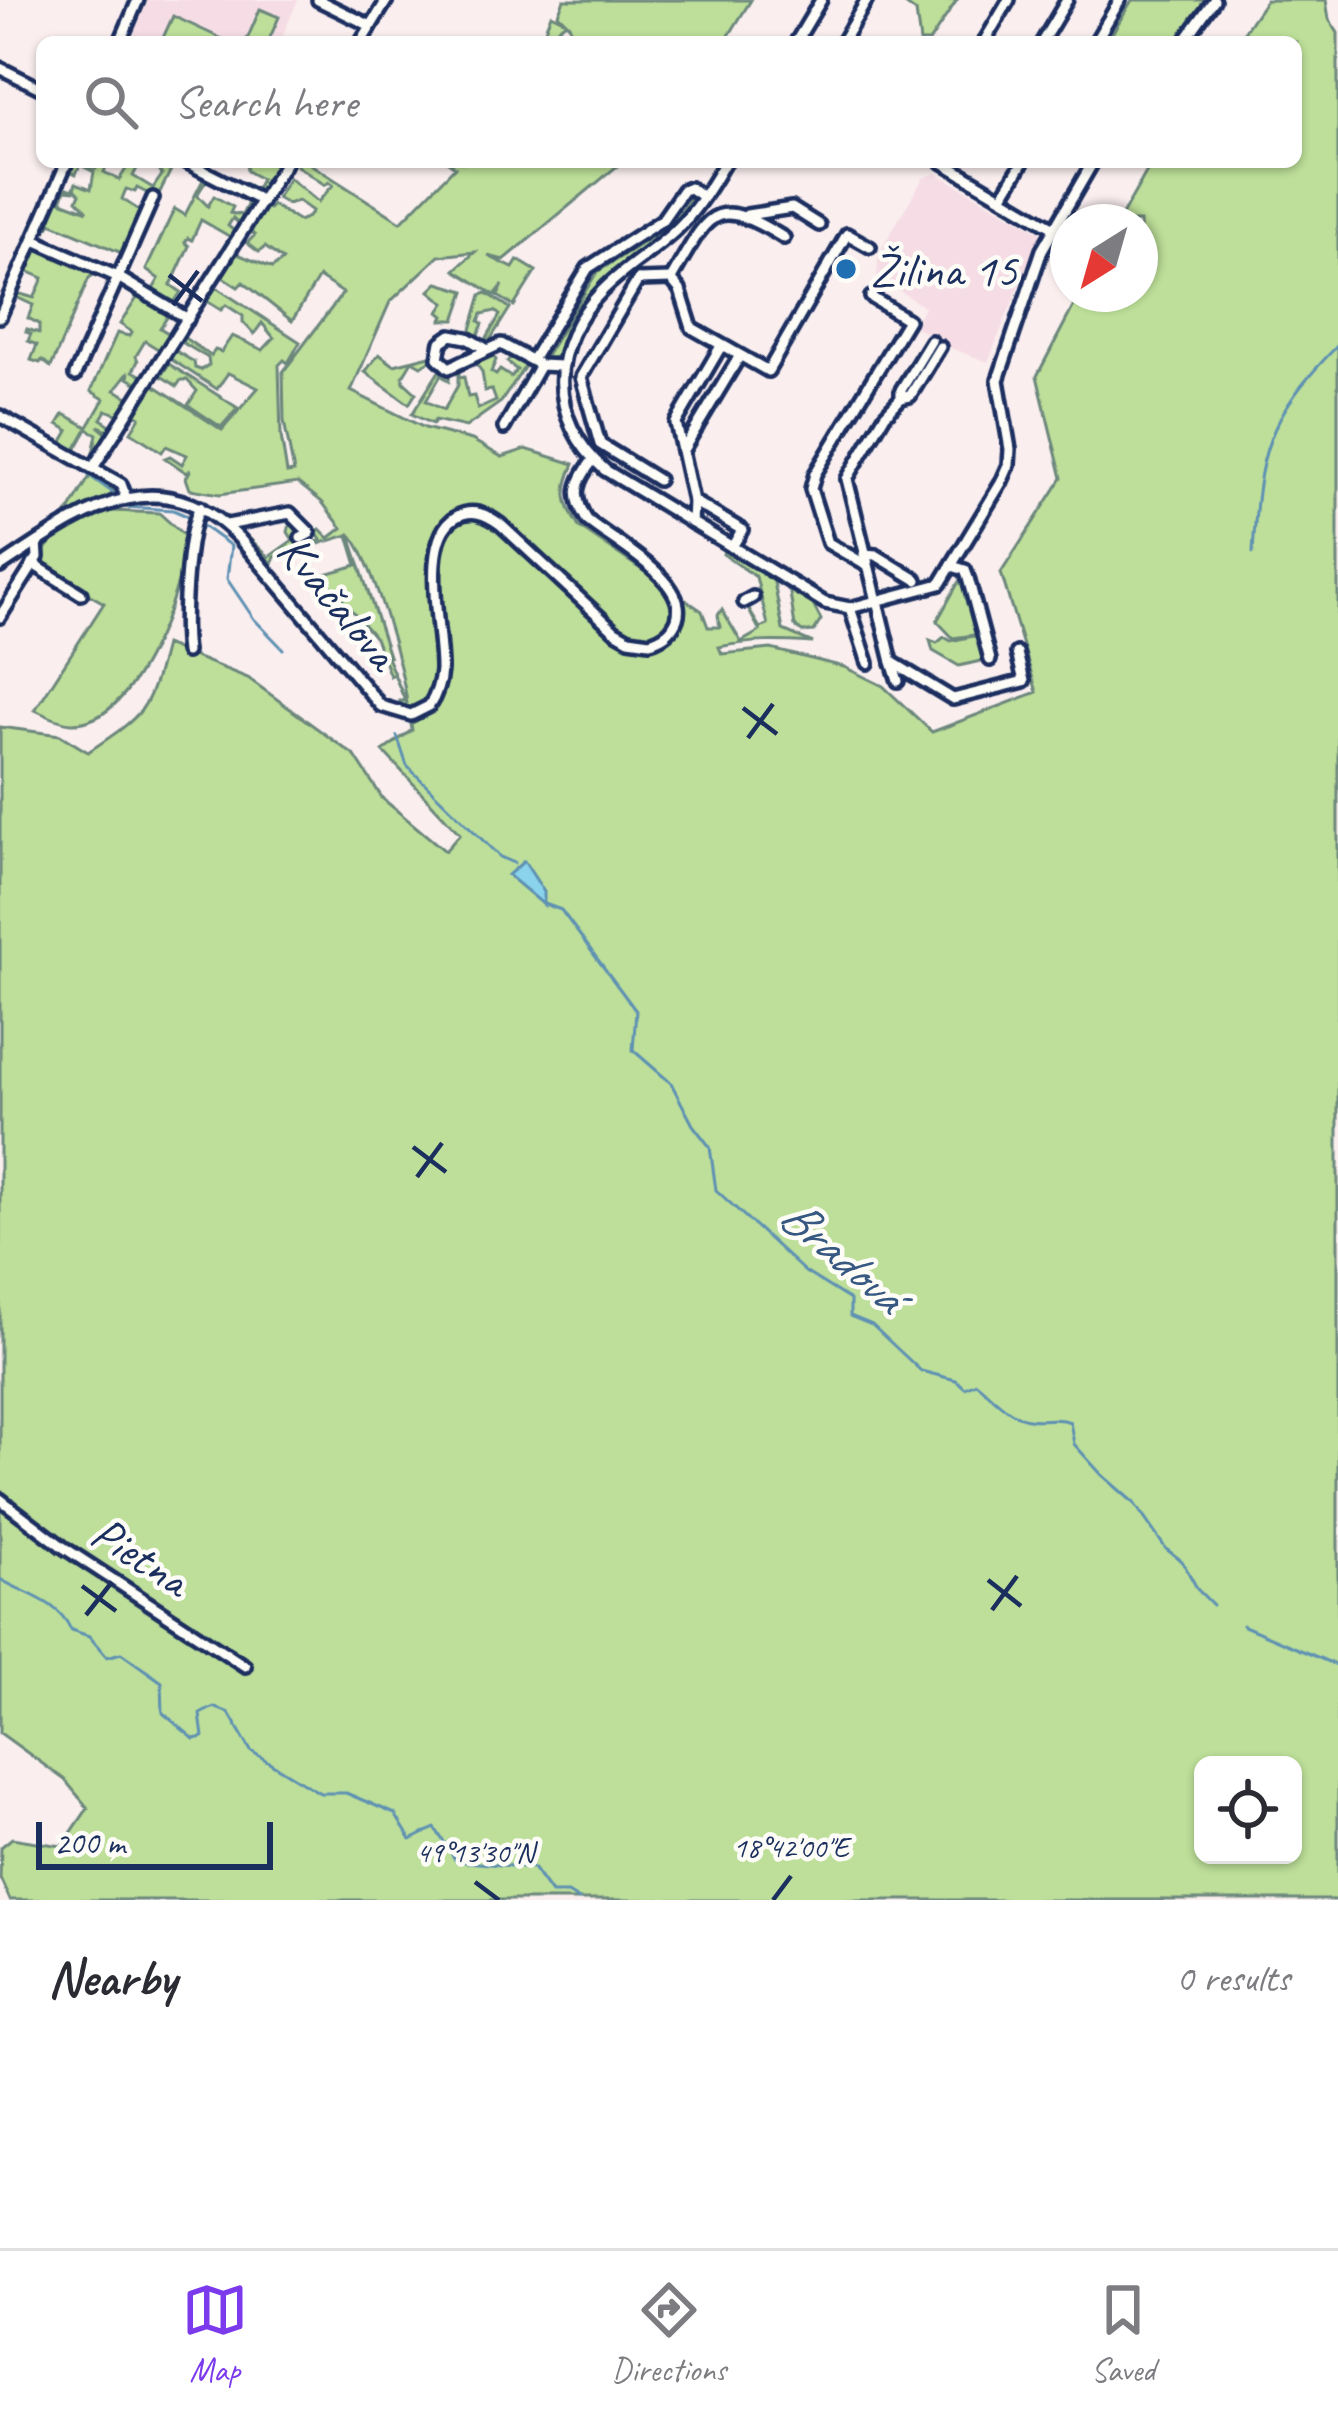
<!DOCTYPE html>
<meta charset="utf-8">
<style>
body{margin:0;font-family:Caveat,sans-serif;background:#f2f2f3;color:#2b2b33}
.controls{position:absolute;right:36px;bottom:36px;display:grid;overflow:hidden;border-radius:18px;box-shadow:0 3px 9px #0004}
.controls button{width:108px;height:108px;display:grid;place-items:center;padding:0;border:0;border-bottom:3px solid #e1e1e2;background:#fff;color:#2b2b33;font:60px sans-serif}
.compass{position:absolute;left:1050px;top:204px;width:108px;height:108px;border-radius:50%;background:#fff;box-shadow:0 3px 9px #0004;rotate:217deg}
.scale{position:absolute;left:36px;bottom:30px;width:237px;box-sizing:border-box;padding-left:12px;border:6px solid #1b2f5e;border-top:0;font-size:33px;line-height:42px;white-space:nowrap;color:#1b2f5e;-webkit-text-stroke:9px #fdfcf7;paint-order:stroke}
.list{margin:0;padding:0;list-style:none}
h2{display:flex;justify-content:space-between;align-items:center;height:156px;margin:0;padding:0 48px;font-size:51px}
h2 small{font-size:39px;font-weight:400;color:#7c7c81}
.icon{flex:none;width:66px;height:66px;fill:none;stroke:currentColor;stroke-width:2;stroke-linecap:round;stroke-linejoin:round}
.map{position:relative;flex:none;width:1338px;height:1900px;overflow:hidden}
.search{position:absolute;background:#fff;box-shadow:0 3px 9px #0004;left:36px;right:36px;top:36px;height:132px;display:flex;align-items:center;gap:30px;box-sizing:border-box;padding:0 42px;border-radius:18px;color:#7c7c81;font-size:45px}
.sheet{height:348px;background:#fff}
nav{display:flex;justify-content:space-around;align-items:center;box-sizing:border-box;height:168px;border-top:3px solid #e1e1e2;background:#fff;font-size:33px;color:#7c7c81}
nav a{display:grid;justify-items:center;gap:6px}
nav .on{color:#7c3aed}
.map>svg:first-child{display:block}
.built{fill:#f6dde5}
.green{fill:#bddf99;stroke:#6c877c;stroke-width:3;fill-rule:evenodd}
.water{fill:#8ad3eb;stroke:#5e91b3;stroke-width:3}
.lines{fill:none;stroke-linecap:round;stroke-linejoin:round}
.stream{stroke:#5e91b3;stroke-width:3}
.minor-casing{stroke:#1b2f5e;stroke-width:18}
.minor{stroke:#fdfcf7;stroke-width:9}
.ticks{fill:none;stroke:#1b2f5e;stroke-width:4.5}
.poi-dot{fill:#1f6fb2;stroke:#fdfcf7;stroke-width:4.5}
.labels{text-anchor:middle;stroke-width:9;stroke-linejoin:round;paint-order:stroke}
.poi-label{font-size:48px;fill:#1b2f5e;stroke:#fdfcf7;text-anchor:start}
.street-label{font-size:48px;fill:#1b2f5e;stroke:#fdfcf7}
.water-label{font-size:51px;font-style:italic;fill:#375881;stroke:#fdfcf7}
.ticks-label{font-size:30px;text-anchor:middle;fill:#1b2f5e;stroke:#fdfcf7;stroke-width:9;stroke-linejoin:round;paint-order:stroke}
</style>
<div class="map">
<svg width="1338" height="1900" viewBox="0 0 1338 1900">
<rect width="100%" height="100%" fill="#faeeef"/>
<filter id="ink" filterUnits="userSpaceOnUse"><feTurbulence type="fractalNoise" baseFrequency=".00833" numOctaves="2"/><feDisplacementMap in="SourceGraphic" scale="24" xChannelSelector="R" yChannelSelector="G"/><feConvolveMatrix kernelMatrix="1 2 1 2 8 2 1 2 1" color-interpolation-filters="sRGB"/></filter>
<g filter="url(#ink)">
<g class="built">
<path d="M147 0H298L280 42H129Z"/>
<path d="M936 173 1041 232 988 362 953 349 914 326 924 307 877 276 878 258 884 244 923 178Z"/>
</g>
<g class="green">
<path d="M564 0H751L725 42H595L591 38 585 42H567L570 26 566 22 540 42 551 14 565 21 558 14Z"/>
<path d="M907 0H957L929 42H920L916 12 905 4Z"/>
<path d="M1132 0H1206L1188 31 1171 42H1107Z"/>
<path d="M1266 0H1326L1329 19 1338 33V1900H10L0 1878 1 1847 12 1838 62 1846 88 1808 65 1780 0 1733V727L60 735 88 752C146 713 148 712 165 645L248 678 355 756 383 799 445 851 460 834 383 751 412 730 408 707 402 706 400 701H405L394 674 390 676 375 638 322 575 357 565 348 535 275 557 272 563 245 534 269 557 293 540 288 532 290 524 295 521 301 527 296 531 303 546 321 540 316 532 320 529 329 538 342 528 322 502 298 483 220 494 190 489 186 478 191 469 187 473 165 458 170 456 182 464 187 455 166 446 162 452 131 432 140 417 133 412 151 383 222 430 258 388 228 373 217 389 169 358 174 350 194 362 195 368 201 370 209 365 208 358 180 341 183 337 211 356 215 350 221 352 232 336 263 350 274 338 262 323 254 334 243 322V316L226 305 221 310 205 300 214 286 300 342 288 363 284 360 279 365 281 436 287 473 294 472 284 421 283 372 343 293 319 277 292 321 243 282 238 287 221 276 235 253 272 268 283 260 265 247 259 252 247 243 255 235 248 230 262 206 269 209 272 205 299 221 308 217 312 211 298 201 287 204 277 198 289 178 318 202 333 185 329 182 325 185 297 166 299 162H307L401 222 455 167 448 162H622L504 260 488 256 513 268 518 260 536 271 514 306 498 296 503 285 495 295 455 270 475 252 439 256 390 302 351 391 425 428 472 440 502 457 526 449 574 464C562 490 563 502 579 527L702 611 708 627H720L718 615 722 610 741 642 760 631 746 605 760 628 768 625 756 577 723 554 725 548 773 577 783 630 813 643C779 641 752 640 719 647L722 654 771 649 844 667 883 686 932 732 1037 692 1001 573 1062 478 1037 376 1080 294H1140V222H1118L1152 162H1296V42H1237ZM349 533C371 554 404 670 407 704L386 655 389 656ZM1203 1765H1293V1855H1203Z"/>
<path d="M260 9 279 17 268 42H246Z"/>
<path d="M173 16 229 42H161Z"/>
<path d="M74 162 96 169 99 162H108L104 172 119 180 126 169 123 162H148L140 163 133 176 153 188 162 175 157 167 160 162H169L167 167 171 170 157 198 137 188 135 192 126 189 122 199 140 211 124 254 51 223 43 234 63 186 75 191 65 190 61 201 88 211 77 200 80 194 74 188 76 183 91 189 94 172 80 165 76 174 70 171Z"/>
<path d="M252 162 281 164 262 193 257 195 243 187 244 183 256 189 261 179 247 171 246 164Z"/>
<path d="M205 176 208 178 197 195 208 206 214 196 233 207 230 213 242 215 248 203 239 198 241 195 254 206 241 226 233 218 228 226 237 233 234 239 201 220 192 240 188 238 185 242 189 246 171 285 181 292 173 304 152 291 159 279 146 270 173 212 175 209 185 215Z"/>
<path d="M691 193 693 203C648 253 573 287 558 357L540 359V354L546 356 597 272 672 224 689 200 683 196Z"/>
<path d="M37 248 107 279 93 275 89 278 51 367 42 360 40 363 31 360 37 345 28 341 31 334 26 332 27 329 39 333V324L28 318 33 305 16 297 17 293 34 298 43 278 27 271Z"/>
<path d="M438 283 465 291 455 320H442L444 316 439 312 445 303 430 291Z"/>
<path d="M124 287 182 322 176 332 172 329 176 321 168 316 160 328 173 336 163 352 145 341 136 356 138 361 133 371 142 376 148 367 152 370 135 397 131 394 138 384 128 378 129 372 115 390 134 400 123 416 106 410 101 419 115 428 113 432 98 426 110 436 96 458 93 453 97 434 87 429 75 450 62 443 69 431 58 424 64 414 88 427 104 399 91 391 117 333 129 336 132 332 120 324 137 298Z"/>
<path d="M487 293 510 308 490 340 485 341 500 315 495 311 482 314 479 321 483 324 477 337 470 333 481 295Z"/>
<path d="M505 351 527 363 501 402 466 427 435 420 433 424 412 414 441 368 450 371 449 381 441 375 426 401 444 410 458 385V370L460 378 464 377 468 397 474 396 478 409 496 401 492 390 485 391 482 372 475 362 492 355 496 360 491 372 496 375 500 370 511 377 517 370 507 362 511 356Z"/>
<path d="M379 354 394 365 434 355V359L421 366 412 361 403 376 404 382 416 393 409 404 365 372Z"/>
<path d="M169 364 238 408 221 427 188 405 197 391 187 380H181L177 386 161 376Z"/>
<path d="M92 473 116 492 64 519Z"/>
<path d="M111 511 159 513 188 539C180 590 137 726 71 723 58 722 46 715 35 710L104 603 38 565C46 535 82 517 111 511Z"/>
<path d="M961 578 966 580 981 634 953 638 937 621Z"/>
<path d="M789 587 810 599 821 620 814 631 802 632 795 626Z"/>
<path d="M973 636 980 637 986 660 959 666 933 651 930 640 937 643 944 637 951 641Z"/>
</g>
<path class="water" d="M524 861 544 892V905L508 875Z"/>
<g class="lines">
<g class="stream">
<path d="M0 424 76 466 112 492"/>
<path d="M126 507 173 510 187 516"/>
<path d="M200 524 231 546 227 579 254 619 283 649"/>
<path d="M1253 553C1259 451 1265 420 1338 345"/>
<path d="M397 736 407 766 500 857 514 863"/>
<path d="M542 903 561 910 636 1011 633 1050 671 1083 693 1125 710 1147 716 1190 805 1272 850 1300V1316L872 1325 921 1371 956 1380 965 1388 976 1383C991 1395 1009 1416 1028 1419 1044 1422 1055 1416 1070 1422L1074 1444 1101 1474 1134 1503 1166 1549 1182 1561 1198 1590 1213 1605"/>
<path d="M0 1579C26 1595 58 1600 71 1630L89 1636 107 1657 121 1653 162 1682 163 1713 194 1739 203 1737 200 1714 214 1707 229 1713 251 1751 320 1793H346L395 1814 411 1840 435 1828 456 1861 533 1868 551 1893H568L579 1900"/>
<path d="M1242 1625 1338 1666"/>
</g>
<g class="minor-casing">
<g id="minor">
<path d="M318 0 371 26"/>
<path d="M120 42 138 0"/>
<path d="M361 42 387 0"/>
<path d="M796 42 821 0"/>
<path d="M842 42 867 0"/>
<path d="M984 42 1009 0"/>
<path d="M1042 42 1067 0"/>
<path d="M1095 42 1120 0"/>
<path d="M1184 42 1214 0"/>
<path d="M0 68 42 89"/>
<path d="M186 162 262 201"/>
<path d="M725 162C711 186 696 211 676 230 653 252 625 267 603 290 549 344 546 419 605 470L825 603 850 608 940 584 1001 483 1009 465 1010 449 998 380 1042 250 1093 162"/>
<path d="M942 162 1054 228"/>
<path d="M1002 197 1023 162"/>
<path d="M747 215 792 208 819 225"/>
<path d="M784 238C712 193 709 214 671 279L680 290 692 328 768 371 847 234 870 247"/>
<path d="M34 240 118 277 188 319"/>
<path d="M638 280 581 377 600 444 658 480"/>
<path d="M638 280 671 279"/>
<path d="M0 317 67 162"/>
<path d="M931 341 901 390V398L885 415 847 479 892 662 953 699 1024 681 1017 653"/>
<path d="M486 349 467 338 451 335 441 342 438 358 449 368 501 344 540 365 561 366"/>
<path d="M532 360 588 268 662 220 683 190 690 188 703 197"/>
<path d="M75 375 153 198"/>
<path d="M901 398 910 396 940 347"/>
<path d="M0 416 121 484 126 498"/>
<path d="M504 428 540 365"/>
<path d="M683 450 739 357"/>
<path d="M94 466 286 162"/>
<path d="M693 501 742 530 732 547"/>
<path d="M692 523 693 501 676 423 721 346"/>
<path d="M227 525 290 513 310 533 301 538"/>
<path d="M864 554 876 555 917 580"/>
<path d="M33 564 81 594"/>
<path d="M866 565 828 543 811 489 815 474 908 320 871 297"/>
<path d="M952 566 965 570 968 578 990 660"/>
<path d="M0 567C79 515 156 453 239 538L381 706 411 715 429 706C437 694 440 684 441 670 442 632 418 539 456 517 472 508 486 514 500 524L615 631 629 639 650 642C663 638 672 632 677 619 690 581 612 541 587 520 571 495 576 482 593 460"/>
<path d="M744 602 753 597"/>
<path d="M850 608 868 663"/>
<path d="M0 617 38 557 37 543"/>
<path d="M186 652C182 619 186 535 200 507"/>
<path d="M892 662 898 681"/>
<path d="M0 1499 63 1547 245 1666"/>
</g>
</g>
<use href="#minor" class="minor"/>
</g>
</g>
<path class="ticks" d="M169 275 202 301M173 305 198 271M743 708 777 734M748 738 773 704M413 1147 446 1172M417 1177 442 1143M988 1580 1021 1606M82 1586 116 1611M992 1610 1017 1576M86 1615 112 1582M475 1882 499 1900M773 1900 791 1876"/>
<circle class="poi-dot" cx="846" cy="269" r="12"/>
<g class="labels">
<g class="poi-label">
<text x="870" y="286">Žilina 15</text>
</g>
<g class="street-label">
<text transform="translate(339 601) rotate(50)" y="17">Kvačalova</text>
<text transform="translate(141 1555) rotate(33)" y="17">Pietna</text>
</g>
<g class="water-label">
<text transform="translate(843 1254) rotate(41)" y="18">Bradová</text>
</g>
</g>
<g class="ticks-label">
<text x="791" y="1857">18°42'00"E</text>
<text x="475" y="1862">49°13'30"N</text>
</g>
</svg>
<div class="controls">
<button><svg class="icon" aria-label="locate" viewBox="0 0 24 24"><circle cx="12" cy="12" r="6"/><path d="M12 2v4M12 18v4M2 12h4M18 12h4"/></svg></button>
</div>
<svg class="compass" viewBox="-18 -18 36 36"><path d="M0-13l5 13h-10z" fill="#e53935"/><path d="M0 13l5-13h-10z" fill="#7c7c81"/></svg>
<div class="scale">200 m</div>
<div class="search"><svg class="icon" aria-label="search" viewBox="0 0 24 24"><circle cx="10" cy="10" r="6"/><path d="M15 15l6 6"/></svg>Search here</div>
</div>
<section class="sheet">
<h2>Nearby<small>0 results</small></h2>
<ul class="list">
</ul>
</section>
<nav>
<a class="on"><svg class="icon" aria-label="map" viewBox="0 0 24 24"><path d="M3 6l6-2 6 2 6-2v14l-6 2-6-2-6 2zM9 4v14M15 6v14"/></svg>Map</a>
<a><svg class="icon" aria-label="directions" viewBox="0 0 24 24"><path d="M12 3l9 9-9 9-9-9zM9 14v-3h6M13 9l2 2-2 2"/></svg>Directions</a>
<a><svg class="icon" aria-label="saved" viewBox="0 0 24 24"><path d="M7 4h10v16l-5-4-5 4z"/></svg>Saved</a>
</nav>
